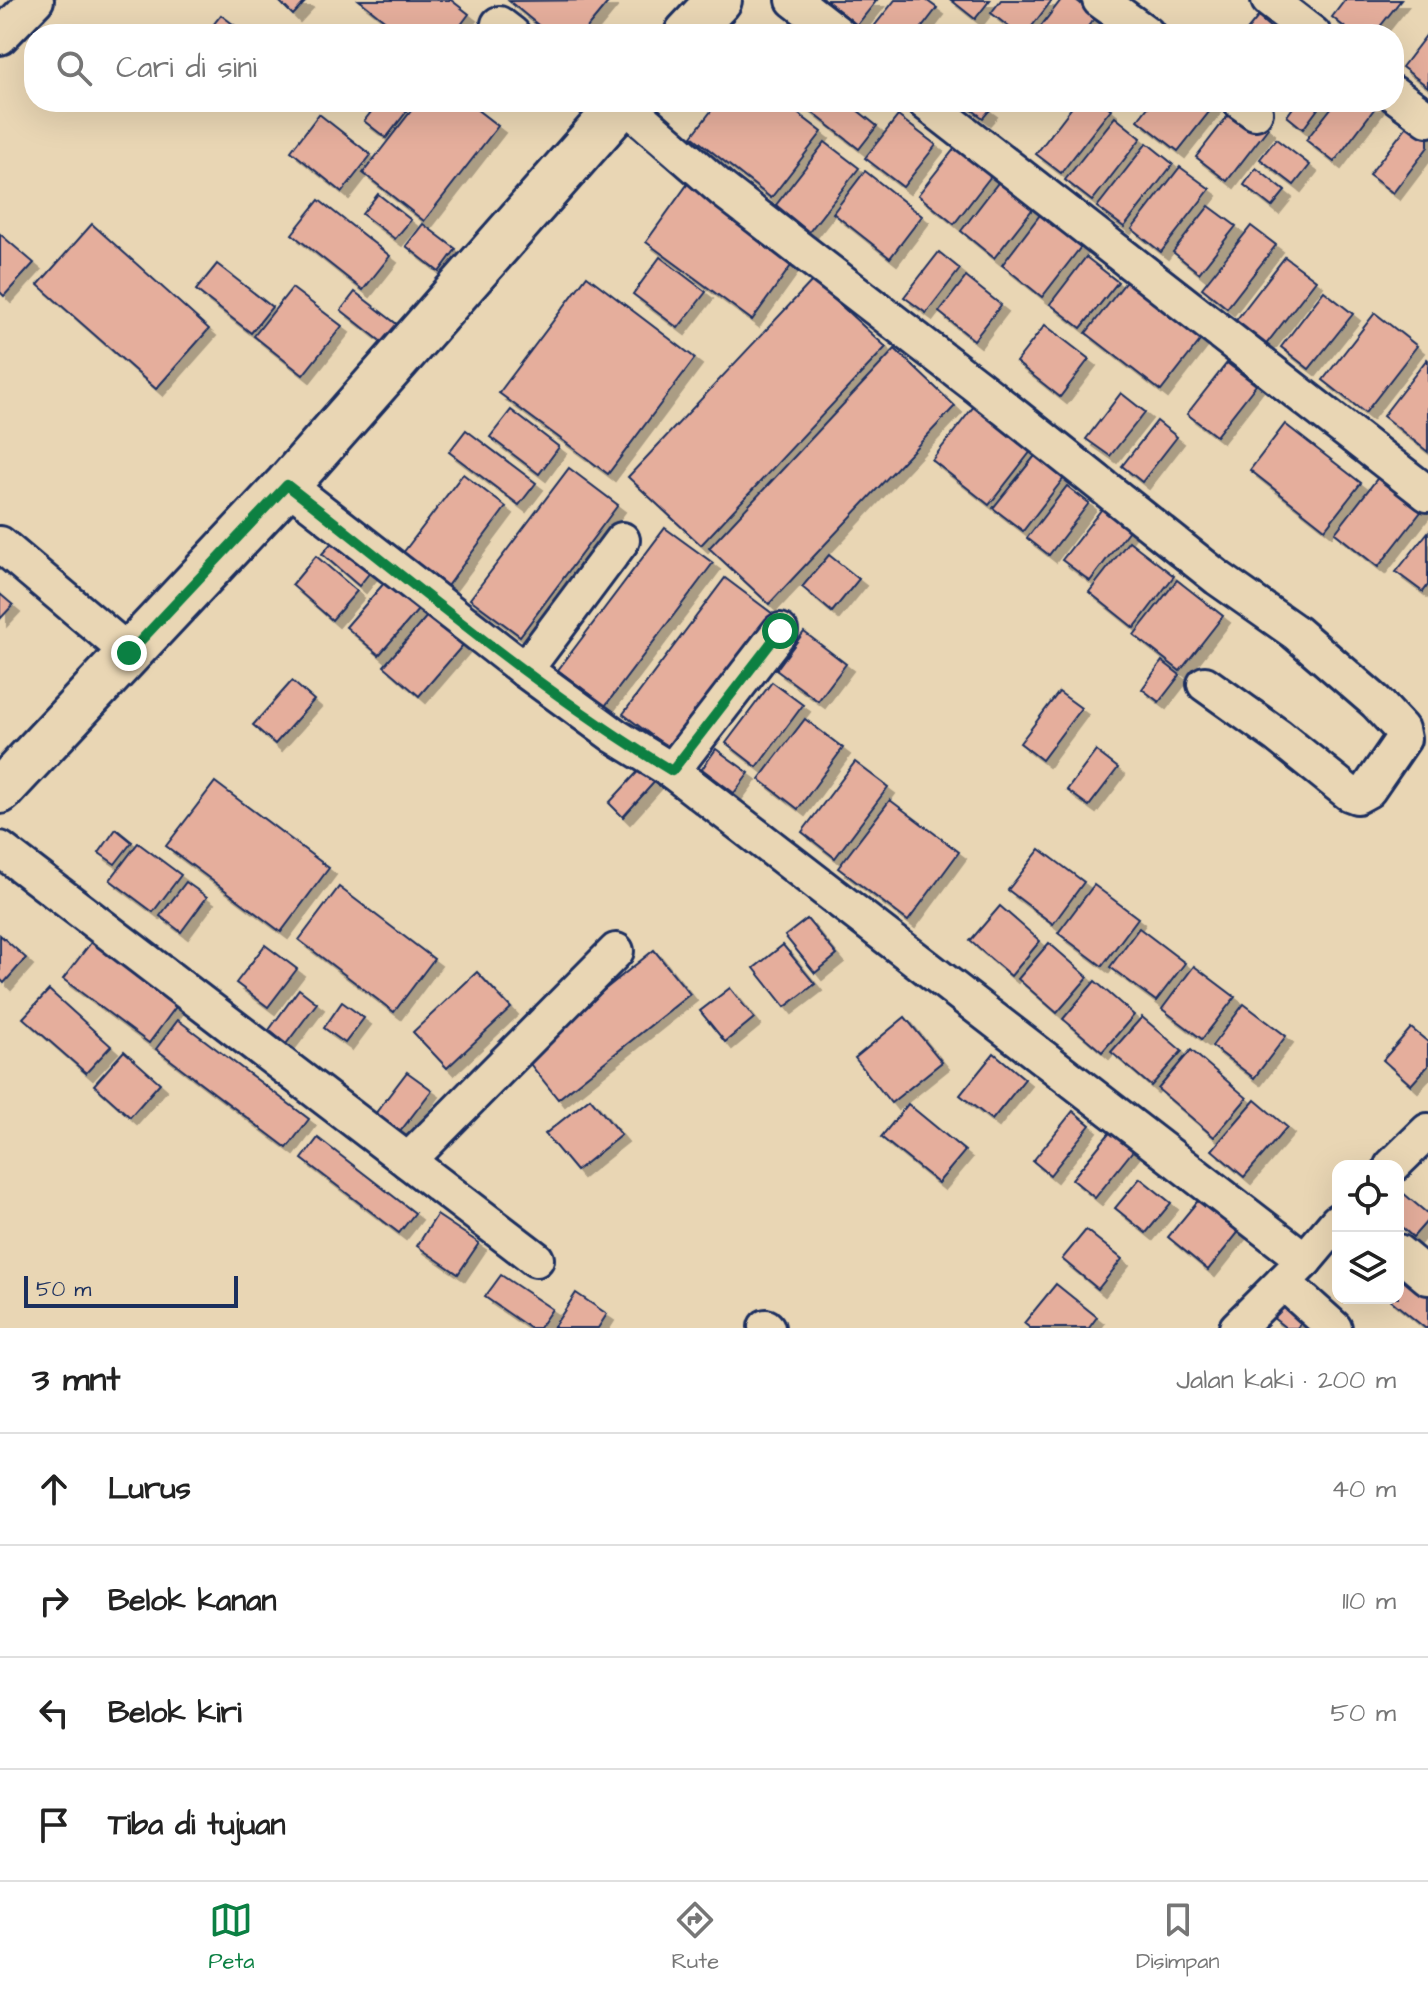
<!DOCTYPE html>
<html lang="id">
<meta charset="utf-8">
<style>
body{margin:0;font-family:"Architects Daughter",sans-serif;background:#f6f6f6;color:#222}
.controls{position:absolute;right:24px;bottom:24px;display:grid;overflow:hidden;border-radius:16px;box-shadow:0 8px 32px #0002}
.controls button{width:72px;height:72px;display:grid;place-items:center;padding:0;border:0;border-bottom:2px solid #e0e0e0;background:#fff;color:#222;font:40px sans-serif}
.scale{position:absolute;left:24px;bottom:20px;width:214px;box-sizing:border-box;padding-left:8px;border:4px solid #1b2f5e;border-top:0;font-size:22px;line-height:28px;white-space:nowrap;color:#1b2f5e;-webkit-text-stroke:6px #e9d6b4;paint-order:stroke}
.stop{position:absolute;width:24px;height:24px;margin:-18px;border:6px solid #0b8043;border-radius:50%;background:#fff}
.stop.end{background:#0b8043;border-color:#fff;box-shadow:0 2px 8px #0008}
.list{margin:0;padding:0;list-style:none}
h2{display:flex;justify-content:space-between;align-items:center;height:104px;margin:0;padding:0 32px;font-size:34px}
h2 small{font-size:26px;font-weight:400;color:#767676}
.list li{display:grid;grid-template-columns:52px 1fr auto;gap:24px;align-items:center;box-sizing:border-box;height:112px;padding:0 32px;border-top:2px solid #e0e0e0}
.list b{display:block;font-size:30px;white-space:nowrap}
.list em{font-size:26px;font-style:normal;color:#767676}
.icon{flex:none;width:44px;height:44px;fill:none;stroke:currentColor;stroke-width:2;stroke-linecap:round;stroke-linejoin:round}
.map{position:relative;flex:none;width:1428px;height:1328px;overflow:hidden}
.search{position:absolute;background:#fff;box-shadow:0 8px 32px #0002;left:24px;right:24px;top:24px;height:88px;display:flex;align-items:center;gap:20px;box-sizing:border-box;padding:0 28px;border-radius:32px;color:#767676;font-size:30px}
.sheet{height:552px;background:#fff}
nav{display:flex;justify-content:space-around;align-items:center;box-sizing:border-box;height:112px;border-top:2px solid #e0e0e0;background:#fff;font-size:22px;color:#767676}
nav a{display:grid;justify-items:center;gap:4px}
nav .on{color:#0b8043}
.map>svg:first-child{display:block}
.building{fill:#e5ae9c;stroke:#1b2f5e;stroke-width:2;filter:url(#shadow)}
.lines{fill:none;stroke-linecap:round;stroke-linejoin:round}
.street-casing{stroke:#1b2f5e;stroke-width:40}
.secondary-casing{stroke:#1b2f5e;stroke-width:50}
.street{stroke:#e9d6b4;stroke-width:34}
.secondary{stroke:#e9d6b4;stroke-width:44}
.route{stroke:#0b8043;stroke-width:10}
</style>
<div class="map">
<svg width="1428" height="1328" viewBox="0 0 1428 1328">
<defs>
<filter id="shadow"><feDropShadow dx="7" dy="7" stdDeviation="0" flood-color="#0004"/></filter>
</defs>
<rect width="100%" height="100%" fill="#e9d6b4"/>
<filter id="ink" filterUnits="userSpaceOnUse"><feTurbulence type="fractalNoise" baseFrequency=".0125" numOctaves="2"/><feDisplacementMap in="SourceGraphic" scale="16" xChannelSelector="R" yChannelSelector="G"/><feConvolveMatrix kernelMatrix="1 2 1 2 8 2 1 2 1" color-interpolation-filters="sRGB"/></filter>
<g filter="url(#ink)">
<g class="building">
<path d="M278 0H304L306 1 293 15Z"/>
<path d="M359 0H451L469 14 454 34H402Z"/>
<path d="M610 0 582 34H549L509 1Z"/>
<path d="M826 0H877L857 25Z"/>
<path d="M895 0H926L937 8 917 34H868Z"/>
<path d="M951 0H990L975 19Z"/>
<path d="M1001 0H1052L1026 34H1018L991 13Z"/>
<path d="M1061 0H1076L1096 16 1082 34H1035Z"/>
<path d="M1345 0H1401L1374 34H1353L1332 17Z"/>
<path d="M221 15 246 34H206Z"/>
<path d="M1258 17 1278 34H1244Z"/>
<path d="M1428 33V87L1402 67Z"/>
<path d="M379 102H414L386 138 364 121Z"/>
<path d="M418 102H467L498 126 424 221 363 173Z"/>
<path d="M718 102H783L822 132 771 198 692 136Z"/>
<path d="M799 102H847L877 126 859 149Z"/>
<path d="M962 102H979L990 110 983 118Z"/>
<path d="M1076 102H1102L1111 109 1061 173 1036 154Z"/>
<path d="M1152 102H1217L1178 151 1138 120Z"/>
<path d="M1297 102H1323L1303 129 1287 116Z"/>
<path d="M1336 102 1378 104 1334 162 1306 140Z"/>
<path d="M1237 104 1268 128 1227 181 1196 157Z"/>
<path d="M319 114 371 155 342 192 291 151Z"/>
<path d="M898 116 936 145 903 187 865 158Z"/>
<path d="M1115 117 1141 138 1092 201 1065 180Z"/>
<path d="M1411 121 1428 134V147L1393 193 1369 175Z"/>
<path d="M1276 139 1310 165 1294 185 1260 159Z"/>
<path d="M825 142 859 168 809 232 776 205Z"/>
<path d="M1147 143 1173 164 1124 227 1097 207Z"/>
<path d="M955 148 991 176 954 224 918 195Z"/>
<path d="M1180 167 1210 189 1161 252 1132 229Z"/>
<path d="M1256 168 1285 191 1272 207 1244 185Z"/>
<path d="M865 171 922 216 890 258 833 213Z"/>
<path d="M692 178 798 256 752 320 646 242Z"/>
<path d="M1001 179 1035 206 994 258 961 231Z"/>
<path d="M378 194 411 220 395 239 362 214Z"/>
<path d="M319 200 390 256 363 290 292 234Z"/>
<path d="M1209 206 1236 226 1199 273 1173 252Z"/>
<path d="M1046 207 1087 239 1042 297 1002 265Z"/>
<path d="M92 224 209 329 156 389 38 285Z"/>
<path d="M423 224 456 249 439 272 406 246Z"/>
<path d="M1251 226 1276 245 1227 308 1202 288Z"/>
<path d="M0 234 34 263 4 296 0 292Z"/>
<path d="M939 252 960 269 926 313 904 297Z"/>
<path d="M660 257 706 292 678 328 633 294Z"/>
<path d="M1086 257 1118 282 1081 328 1050 304Z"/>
<path d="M1285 257 1316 280 1264 347 1234 323Z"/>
<path d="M217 264 272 307 251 333 196 290Z"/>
<path d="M1132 274 1207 332 1161 391 1086 333Z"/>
<path d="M587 276 695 358 608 474 499 393Z"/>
<path d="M966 277 1001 305 974 340 939 312Z"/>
<path d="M813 280 886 347 701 545 628 477Z"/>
<path d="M292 288 342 326 303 375 254 336Z"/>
<path d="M1324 291 1353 314 1309 369 1281 347Z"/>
<path d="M355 292 398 325 383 343 341 310Z"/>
<path d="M1375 313 1417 346 1365 413 1323 380Z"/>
<path d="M1045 325 1089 359 1060 397 1016 362Z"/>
<path d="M895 349 955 406 769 604 709 548Z"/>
<path d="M1427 359 1428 360V452L1383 416Z"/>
<path d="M1227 363 1256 385 1216 436 1187 414Z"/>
<path d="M1121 393 1145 412 1110 456 1086 439Z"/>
<path d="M978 401 1035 446 989 505 932 460Z"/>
<path d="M511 410 559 447 539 474 490 437Z"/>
<path d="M1157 421 1177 437 1142 482 1122 466Z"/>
<path d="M1285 424 1361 483 1325 529 1250 470Z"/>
<path d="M466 430 536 483 519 505 449 452Z"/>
<path d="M1038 452 1067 474 1023 531 993 508Z"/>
<path d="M569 468 618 505 520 636 470 599Z"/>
<path d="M463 474 506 507 447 586 403 553Z"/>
<path d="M1380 475 1424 508 1378 567 1335 533Z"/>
<path d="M1067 486 1089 503 1049 555 1027 538Z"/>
<path d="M1105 505 1132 526 1090 581 1062 560Z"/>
<path d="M665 528 713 563 605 706 558 670Z"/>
<path d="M1428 532V585L1423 592 1396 572Z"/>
<path d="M334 540 371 571 359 586 322 554Z"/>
<path d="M1129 541 1174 576 1134 628 1089 592Z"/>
<path d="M829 555 859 579 832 612 802 587Z"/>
<path d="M316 556 357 591 332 620 292 585Z"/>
<path d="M725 578 777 617 675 753 623 714Z"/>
<path d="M1177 580 1223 616 1180 671 1134 635Z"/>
<path d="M385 582 418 610 379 655 346 627Z"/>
<path d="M0 594 13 605 0 619Z"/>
<path d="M428 615 463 645 419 696 384 666Z"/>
<path d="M804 632 846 664 818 701 776 670Z"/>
<path d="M1162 661 1180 675 1159 702 1142 689Z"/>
<path d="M292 681 314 700 275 744 253 725Z"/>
<path d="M772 682 803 705 757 767 726 743Z"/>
<path d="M1059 692 1081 708 1042 760 1020 743Z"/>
<path d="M805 719 843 748 798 809 759 779Z"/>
<path d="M716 749 749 773 734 793 702 769Z"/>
<path d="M1096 751 1118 768 1089 806 1067 790Z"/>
<path d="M855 762 888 787 835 858 802 832Z"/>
<path d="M644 765 658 778 623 817 609 803Z"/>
<path d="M215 782 329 868 281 932 166 846Z"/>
<path d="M890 800 959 852 908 921 838 868Z"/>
<path d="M116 829 132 842 115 864 99 853Z"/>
<path d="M138 843 181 875 153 912 110 880Z"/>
<path d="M1040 849 1084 882 1053 924 1008 890Z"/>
<path d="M186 882 207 897 181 932 160 916Z"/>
<path d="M1094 885 1138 918 1102 966 1058 933Z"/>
<path d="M339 887 434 959 394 1012 299 940Z"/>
<path d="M1000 906 1040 941 1011 976 970 941Z"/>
<path d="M807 919 837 955 815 973 785 936Z"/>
<path d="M1139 928 1185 963 1156 1001 1110 967Z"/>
<path d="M0 935 26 958 4 983 0 979Z"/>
<path d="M93 940 178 1004 149 1043 63 979Z"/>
<path d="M1049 943 1088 977 1057 1013 1018 979Z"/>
<path d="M265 945 297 969 268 1007 236 983Z"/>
<path d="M783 945 815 984 785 1007 754 968Z"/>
<path d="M654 950 690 994 558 1099 523 1055Z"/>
<path d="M1194 966 1235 997 1202 1039 1162 1009Z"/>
<path d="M477 972 511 1008 447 1068 413 1032Z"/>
<path d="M1095 981 1134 1015 1102 1052 1063 1019Z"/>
<path d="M730 988 754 1018 725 1042 700 1011Z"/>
<path d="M299 989 317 1003 286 1044 269 1030Z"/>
<path d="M49 990 111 1046 86 1073 23 1018Z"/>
<path d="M342 1002 364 1018 345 1043 324 1028Z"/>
<path d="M1244 1004 1286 1036 1254 1078 1212 1046Z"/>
<path d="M905 1017 942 1062 891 1103 855 1058Z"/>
<path d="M1142 1017 1182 1051 1151 1086 1111 1052Z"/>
<path d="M178 1020 309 1119 287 1148 156 1049Z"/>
<path d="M1411 1028 1428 1042V1066L1411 1085 1383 1060Z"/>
<path d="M1191 1050 1247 1098 1214 1137 1158 1089Z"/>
<path d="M124 1051 160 1083 130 1117 94 1085Z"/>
<path d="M994 1053 1025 1079 992 1120 960 1095Z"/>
<path d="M407 1072 432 1090 399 1133 375 1114Z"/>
<path d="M590 1098 621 1135 576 1171 545 1134Z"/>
<path d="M1255 1100 1287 1127 1244 1177 1212 1150Z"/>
<path d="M908 1104 965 1151 938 1183 881 1137Z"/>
<path d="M1073 1111 1090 1125 1050 1175 1033 1161Z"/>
<path d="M1112 1130 1135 1148 1095 1198 1072 1179Z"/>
<path d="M318 1138 415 1213 399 1233 302 1159Z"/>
<path d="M1140 1178 1171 1203 1146 1233 1115 1208Z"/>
<path d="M1403 1193 1428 1214V1220L1413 1237 1398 1224V1199Z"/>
<path d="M1201 1197 1241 1229 1208 1270 1168 1237Z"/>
<path d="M437 1215 479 1243 458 1274 417 1246Z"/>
<path d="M1086 1230 1122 1259 1098 1289 1062 1259Z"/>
<path d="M1398 1270 1428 1295V1328H1425L1388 1298H1398Z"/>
<path d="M501 1275 552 1309 539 1328H530L485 1297Z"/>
<path d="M1056 1284 1097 1317 1089 1328H1030L1024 1323Z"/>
<path d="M576 1293 607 1314 598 1328H553Z"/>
<path d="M1291 1293 1311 1311 1297 1328H1286L1272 1317Z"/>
</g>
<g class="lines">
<g class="street-casing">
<g id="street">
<path d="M794 0 838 34"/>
<path d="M1100 0 1147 34"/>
<path d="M1269 0 1313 34"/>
<path d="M499 24 512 34"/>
<path d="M0 37 36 0"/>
<path d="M1394 94 1428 119"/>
<path d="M925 102 1428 494"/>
<path d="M1241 102 1255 112"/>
<path d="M623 103 723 190 977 386 1218 578 1295 632 1376 702 1401 729 1403 739 1368 790 1357 796 1349 793 1278 736 1205 684"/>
<path d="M287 485 525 670 615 736 672 771 1305 1260"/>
<path d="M0 544 129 653"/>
<path d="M525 670 622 540"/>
<path d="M672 771 780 631"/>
<path d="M0 849 536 1259"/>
<path d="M408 1161 616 951"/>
<path d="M1392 1166 1428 1131"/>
<path d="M1398 1252 1428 1277"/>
<path d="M1283 1282 1334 1328"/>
<path d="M766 1327 767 1328"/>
<path d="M1237 1328 1305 1260 1338 1221"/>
</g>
</g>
<g class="secondary-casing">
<g id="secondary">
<path d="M687 34 719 0"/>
<path d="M0 791 287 485 624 102"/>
</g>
</g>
<use href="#street" class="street"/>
<use href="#secondary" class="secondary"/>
</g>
</g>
<g class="lines" filter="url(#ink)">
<path class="route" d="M129 653 287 485C413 583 536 689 672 771L780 631"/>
</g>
</svg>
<div class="controls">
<button><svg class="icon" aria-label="locate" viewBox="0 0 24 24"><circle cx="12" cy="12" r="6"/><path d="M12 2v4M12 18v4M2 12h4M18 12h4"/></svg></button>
<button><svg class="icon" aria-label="layers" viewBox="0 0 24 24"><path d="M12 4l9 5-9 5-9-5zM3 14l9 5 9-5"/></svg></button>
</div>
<div class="scale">50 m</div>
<div class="stop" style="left:780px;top:631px"></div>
<div class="stop end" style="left:129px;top:653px"></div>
<div class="search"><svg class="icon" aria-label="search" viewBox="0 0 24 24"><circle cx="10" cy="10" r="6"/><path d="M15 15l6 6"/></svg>Cari di sini</div>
</div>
<section class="sheet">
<h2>3 mnt<small>Jalan kaki · 200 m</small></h2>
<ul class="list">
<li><svg class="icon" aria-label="ahead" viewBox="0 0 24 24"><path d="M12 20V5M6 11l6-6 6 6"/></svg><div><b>Lurus</b></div><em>40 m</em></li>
<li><svg class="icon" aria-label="right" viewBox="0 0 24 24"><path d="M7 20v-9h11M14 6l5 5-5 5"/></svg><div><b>Belok kanan</b></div><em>110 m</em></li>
<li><svg class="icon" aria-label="left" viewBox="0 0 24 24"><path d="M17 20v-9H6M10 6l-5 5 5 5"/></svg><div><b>Belok kiri</b></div><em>50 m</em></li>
<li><svg class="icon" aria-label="arrive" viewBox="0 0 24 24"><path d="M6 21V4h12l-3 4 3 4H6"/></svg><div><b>Tiba di tujuan</b></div></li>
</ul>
</section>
<nav>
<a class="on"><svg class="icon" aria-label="map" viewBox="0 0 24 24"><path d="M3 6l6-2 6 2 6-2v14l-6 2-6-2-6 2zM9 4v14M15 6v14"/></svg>Peta</a>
<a><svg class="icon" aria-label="directions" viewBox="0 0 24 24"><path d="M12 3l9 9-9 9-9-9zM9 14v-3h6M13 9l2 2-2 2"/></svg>Rute</a>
<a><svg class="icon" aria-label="saved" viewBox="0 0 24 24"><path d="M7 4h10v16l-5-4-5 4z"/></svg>Disimpan</a>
</nav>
